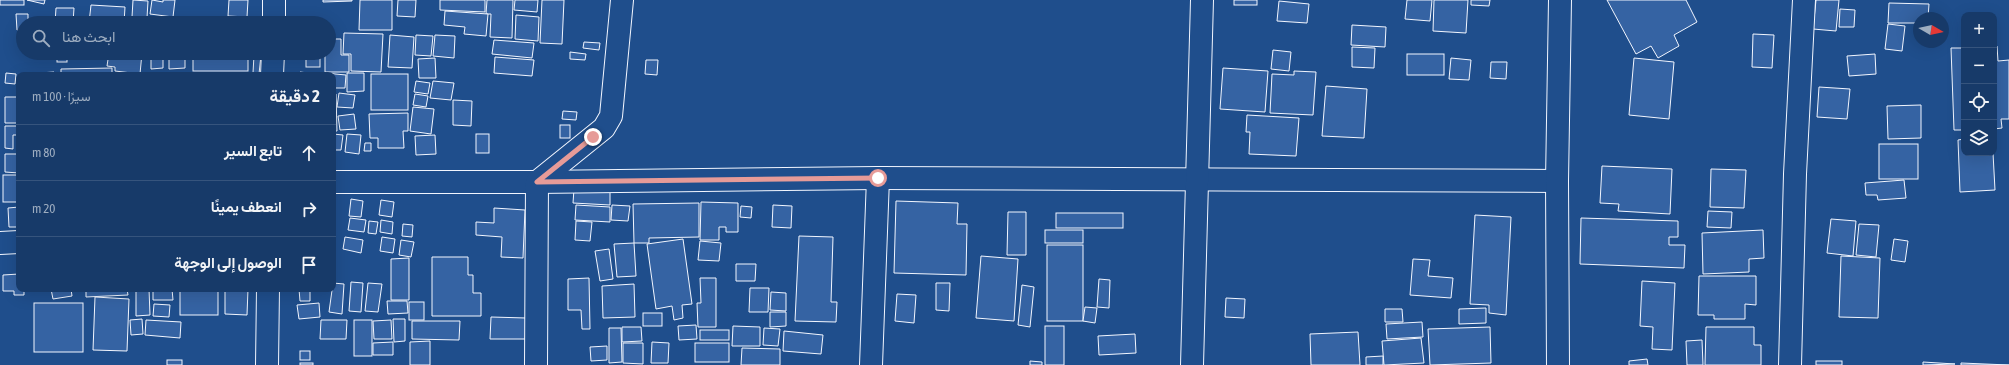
<!DOCTYPE html>
<html lang="ar">
<meta charset="utf-8">
<style>
body{margin:0;font-family:"Asap Condensed",Vazirmatn,sans-serif;background:#20416f;color:#f1f3f6;direction:rtl}
.controls{position:absolute;right:12px;top:12px;display:grid;overflow:hidden;border-radius:8px;box-shadow:0 4px 16px #0002}
.controls button{width:36px;height:36px;display:grid;place-items:center;padding:0;border:0;border-bottom:1px solid #36547d;background:#173a69;color:#f1f3f6;font:20px sans-serif}
.compass{position:absolute;left:1913px;top:12px;width:36px;height:36px;border-radius:50%;background:#173a69;box-shadow:0 4px 16px #0002;rotate:99deg}
.stop{position:absolute;width:12px;height:12px;margin:-9px;border:3px solid #e69b98;border-radius:50%;background:#fff}
.stop.end{background:#e69b98;border-color:#fff;box-shadow:0 1px 4px #0008}
.list{margin:0;padding:0;list-style:none}
h2{display:flex;justify-content:space-between;align-items:center;height:52px;margin:0;padding:0 16px;font-size:17px}
h2 small{font-size:13px;font-weight:400;color:#9eadc0}
.list li{display:grid;grid-template-columns:26px 1fr auto;gap:12px;align-items:center;box-sizing:border-box;height:56px;padding:0 16px;border-top:1px solid #36547d}
.list b{display:block;font-size:15px;white-space:nowrap}
.list em{font-size:13px;font-style:normal;color:#9eadc0}
.icon{flex:none;width:22px;height:22px;fill:none;stroke:currentColor;stroke-width:2;stroke-linecap:round;stroke-linejoin:round}
.map{position:relative;flex:none;width:2009px;height:365px;overflow:hidden;direction:ltr}
.search{position:absolute;background:#173a69;box-shadow:0 4px 16px #0002;left:16px;top:16px;width:320px;height:44px;display:flex;align-items:center;gap:10px;box-sizing:border-box;padding:0 14px;border-radius:22px;color:#9eadc0;font-size:15px}
.panel{position:absolute;background:#173a69;box-shadow:0 4px 16px #0002;left:16px;top:72px;width:320px;height:220px;border-radius:8px;direction:rtl}
.map>svg:first-child{display:block}
.building{fill:#3563a3;stroke:#f2f6ff}
.lines{fill:none;stroke-linecap:round;stroke-linejoin:round}
.minor-casing{stroke:#f2f6ff;stroke-width:24}
.minor{stroke:#1f4e8c;stroke-width:22}
.route{stroke:#e69b98;stroke-width:5}
</style>
<div class="map">
<svg width="2009" height="365" viewBox="0 0 2009 365">
<rect width="100%" height="100%" fill="#1f4e8c"/>
<g class="building">
<rect x="0" y="0" width="24" height="5"/>
<path d="M27 0H45L44 4Z"/>
<path d="M133 0 148 1 147 18 132 17Z"/>
<path d="M152 0 163 2V0H175L173 17 150 14Z"/>
<path d="M229 0H248L247 17 228 16Z"/>
<path d="M323 0H352V1L323 2Z"/>
<path d="M360 0H392V30H359Z"/>
<path d="M398 0H416L415 17 397 16Z"/>
<path d="M440 0H485V12L440 10Z"/>
<path d="M487 0H513L512 38 490 37 491 14H486Z"/>
<path d="M515 0H538L537 12 514 10Z"/>
<path d="M542 0H564L562 44 540 43Z"/>
<rect x="1234" y="0" width="23" height="5"/>
<path d="M1407 0H1432L1430 21 1405 19Z"/>
<path d="M1434 0H1468L1466 33 1433 31Z"/>
<path d="M1471 0H1490L1489 6 1471 5Z"/>
<path d="M1607 0H1686L1697 22 1674 35 1679 46 1658 58 1651 46 1636 54Z"/>
<path d="M1816 0H1839L1836 31 1813 29Z"/>
<path d="M1279 1 1309 4 1307 23 1277 21Z"/>
<path d="M1889 3 1929 4 1928 18H1919V23H1888Z"/>
<path d="M91 5 125 7 124 23H89Z"/>
<path d="M56 8H74L73 23H55Z"/>
<path d="M1840 9 1855 10 1854 27H1839Z"/>
<path d="M445 11 488 14 486 36 464 34 465 27 444 25Z"/>
<path d="M16 14H28V23H23V30H17Z"/>
<path d="M516 15 539 17 538 41 515 39Z"/>
<path d="M153 17 174 19V23H152Z"/>
<path d="M1888 24 1905 26 1902 51 1885 49Z"/>
<path d="M1352 25 1386 27 1385 47 1351 45Z"/>
<path d="M344 33 383 34 381 72 351 71V54H343Z"/>
<path d="M1753 34 1774 35 1772 68 1752 67Z"/>
<path d="M390 35 414 37 412 68 388 67Z"/>
<path d="M416 35 433 36 431 56 415 55Z"/>
<path d="M435 35 455 36 454 58 433 56Z"/>
<path d="M329 39H341V55H349V72H325V53H329Z"/>
<path d="M494 40 534 43 532 58 492 54Z"/>
<path d="M584 42 600 43 599 50 583 48Z"/>
<path d="M1997 46 1998 61 2009 60V119H2001L2002 128 1994 129V47Z"/>
<path d="M1352 47 1375 48 1374 68 1352 67Z"/>
<path d="M1951 48H1964V130H1954Z"/>
<path d="M1273 50 1291 52 1289 71 1271 69Z"/>
<path d="M570 52 586 54 585 60 570 59Z"/>
<rect x="57" y="53" width="10" height="9"/>
<path d="M109 53H142L140 74 115 71V67L107 66Z"/>
<path d="M151 53H163V68L151 69Z"/>
<path d="M185 53V68L169 69V54Z"/>
<rect x="193" y="53" width="55" height="18"/>
<rect x="306" y="53" width="14" height="14"/>
<rect x="1407" y="54" width="37" height="21"/>
<path d="M1875 54 1876 74 1849 76 1847 56Z"/>
<path d="M254 55H261L259 74 253 73Z"/>
<path d="M495 57 534 60 532 76 494 73Z"/>
<path d="M435 58 436 78H419L418 59Z"/>
<path d="M1451 58 1471 60 1469 80 1449 79Z"/>
<path d="M1634 58 1674 62 1669 119 1629 115Z"/>
<path d="M646 60H658L657 75 645 74Z"/>
<path d="M1491 62H1507L1506 79 1490 78Z"/>
<path d="M112 68V75H61V69Z"/>
<path d="M1223 68 1268 71 1265 112 1220 109Z"/>
<path d="M1294 71 1316 72 1313 115 1270 113 1272 74 1294 75Z"/>
<path d="M54 72V75H25V74Z"/>
<path d="M300 72 316 74V75H299Z"/>
<path d="M6 73 16 74 15 84 5 83Z"/>
<rect x="195" y="73" width="53" height="2"/>
<path d="M325 73 346 75 345 88H333V75H325Z"/>
<path d="M347 73H364V91L347 92Z"/>
<rect x="371" y="74" width="37" height="36"/>
<path d="M416 81 430 83 428 94 414 92Z"/>
<path d="M433 81 454 83 451 100 430 98Z"/>
<path d="M1326 86 1367 89 1364 138 1322 136Z"/>
<path d="M1819 87 1850 89 1847 119 1817 117Z"/>
<path d="M339 93 355 95 353 108 337 107Z"/>
<path d="M333 94H336L337 131H333Z"/>
<path d="M415 94 428 96 426 107 413 105Z"/>
<path d="M5 97H17L19 123H5Z"/>
<path d="M453 100 472 101 471 126 453 125Z"/>
<path d="M1921 105V138L1888 139 1887 106Z"/>
<path d="M413 107 434 109 431 134 410 131Z"/>
<path d="M563 111 577 112 576 120 562 119Z"/>
<path d="M408 113V131H403L404 148H378V138H370L369 114Z"/>
<path d="M354 114 356 129 340 130 338 116Z"/>
<path d="M1247 115 1299 118 1296 156 1249 154 1250 132H1246Z"/>
<rect x="560" y="125" width="10" height="13"/>
<path d="M5 126H17V135H13V149L5 148Z"/>
<path d="M333 134 343 135 341 150H333Z"/>
<path d="M347 134 361 135 359 154 345 152Z"/>
<rect x="476" y="134" width="13" height="19"/>
<path d="M435 135 436 154 416 155 415 136Z"/>
<path d="M1964 139V153H1993L1995 190 1960 192 1958 140Z"/>
<path d="M365 143H371V151H364Z"/>
<rect x="1879" y="144" width="39" height="35"/>
<path d="M5 154H19V173L5 172Z"/>
<path d="M1602 166 1672 169 1670 214 1618 211 1619 204 1600 203Z"/>
<path d="M1711 169 1746 170 1744 208 1710 207Z"/>
<rect x="3" y="175" width="16" height="27"/>
<path d="M1904 180 1906 198 1878 200 1877 195H1866L1865 183Z"/>
<path d="M574 189 610 192V205L573 203Z"/>
<path d="M351 199 363 201 361 217 349 216Z"/>
<path d="M381 200 394 202 392 217 379 215Z"/>
<path d="M896 201 958 203 957 224H967L966 275 894 273Z"/>
<path d="M701 202 738 203V232H726V227H719V240H700Z"/>
<path d="M699 203V237L649 238V243H634L633 204Z"/>
<path d="M576 205 610 207V222L575 220Z"/>
<path d="M612 205 630 206 628 221 611 220Z"/>
<path d="M773 205 792 206 791 228 772 227Z"/>
<path d="M741 206 752 207 751 218 740 217Z"/>
<path d="M19 207V227H9L8 208Z"/>
<path d="M494 208 525 210 523 258 501 257 502 237 476 235V222L494 223Z"/>
<path d="M1708 211 1732 212 1731 228 1707 227Z"/>
<path d="M1008 212H1026V255H1007Z"/>
<rect x="1056" y="213" width="67" height="15"/>
<path d="M1475 215 1511 217 1506 315 1489 313V305L1470 304Z"/>
<path d="M350 218 366 220 364 232 348 230Z"/>
<path d="M1581 218 1678 221V237H1669V245H1685L1684 268 1580 264Z"/>
<path d="M1831 219 1856 221 1853 256 1827 253Z"/>
<path d="M381 220 393 222 392 234 380 232Z"/>
<path d="M369 221 378 222 376 234 368 233Z"/>
<path d="M576 221 592 222 590 241 575 240Z"/>
<path d="M403 224 413 225 412 237 402 236Z"/>
<path d="M1859 224 1879 225 1876 257 1856 255Z"/>
<rect x="1045" y="230" width="38" height="13"/>
<path d="M1763 230 1764 258 1749 259V272L1703 274 1702 233Z"/>
<path d="M799 236 833 237 831 302H837L836 322 795 321Z"/>
<path d="M345 237 363 240 361 253 343 249Z"/>
<path d="M382 237 395 239 393 253 380 251Z"/>
<path d="M683 239 692 304 682 305 683 318 674 320 672 306 656 309 647 244Z"/>
<path d="M1894 239 1908 241 1905 262 1891 260Z"/>
<path d="M401 240 414 242 411 257 399 255Z"/>
<path d="M700 241 721 243 719 261 698 260Z"/>
<path d="M634 243 636 276 617 277 614 244Z"/>
<rect x="1047" y="245" width="36" height="76"/>
<path d="M609 249 613 279 600 281 595 251Z"/>
<path d="M981 256 1018 259 1014 321 976 318Z"/>
<path d="M1841 256 1880 258 1878 318 1839 317Z"/>
<path d="M432 257H468V275H473V293H481V316H432Z"/>
<path d="M409 258V300H391V259Z"/>
<path d="M1413 259 1430 260 1428 276 1453 278 1451 298 1410 295Z"/>
<path d="M736 264H756L755 281H736Z"/>
<path d="M19 274V289H24V295H14V291H3V275Z"/>
<path d="M1699 276H1756V305L1745 304V319H1714V315H1698Z"/>
<path d="M589 278 590 329H582L581 310H568V279Z"/>
<path d="M700 278H716V327H698L697 303H701Z"/>
<path d="M1099 279 1110 280 1109 308 1097 307Z"/>
<path d="M1642 281 1675 283 1672 350 1652 349 1653 327 1640 326Z"/>
<path d="M351 282 363 283 361 312 349 311Z"/>
<path d="M333 283 344 284 342 314 329 312Z"/>
<path d="M368 283 382 284 378 312 365 311Z"/>
<path d="M936 283H950L949 311 936 310Z"/>
<path d="M634 284 635 317 603 318 602 286Z"/>
<path d="M1022 285 1034 287 1030 327 1018 325Z"/>
<path d="M750 288H769L768 312H749Z"/>
<path d="M51 289H71L72 296 53 299Z"/>
<path d="M86 289H127L128 295 86 297Z"/>
<path d="M136 289H149L150 315 136 316Z"/>
<path d="M153 289H172L173 300H153Z"/>
<rect x="180" y="289" width="38" height="26"/>
<path d="M225 289H248L247 315 225 314Z"/>
<path d="M299 289H310V301H300Z"/>
<path d="M771 292 786 293V311L770 310Z"/>
<path d="M897 294 916 295 914 323 895 321Z"/>
<path d="M95 297 129 299 127 351 93 350Z"/>
<path d="M1226 298 1245 299 1244 318 1225 317Z"/>
<path d="M387 301H407L408 313 388 314Z"/>
<rect x="409" y="302" width="15" height="18"/>
<rect x="34" y="303" width="49" height="49"/>
<path d="M319 303 320 317 299 319 297 305Z"/>
<path d="M154 304 170 305 169 317 153 316Z"/>
<path d="M1085 307 1097 308 1095 323 1083 321Z"/>
<path d="M1486 308V323L1459 324V309Z"/>
<path d="M1385 309H1402L1403 322H1385Z"/>
<path d="M770 312H786V326L770 327Z"/>
<rect x="643" y="313" width="19" height="13"/>
<path d="M491 317 526 318 527 339H490Z"/>
<path d="M142 319 143 334 131 335 130 320Z"/>
<path d="M393 319H405V341L394 342Z"/>
<path d="M146 320 181 322 180 338 145 335Z"/>
<path d="M321 320H347L346 339H320Z"/>
<rect x="354" y="320" width="18" height="36"/>
<path d="M391 320 392 339H374L373 321Z"/>
<path d="M412 321H460L459 340 412 339Z"/>
<path d="M1422 322 1423 337 1387 339 1386 324Z"/>
<path d="M696 325 697 339 679 340 678 326Z"/>
<path d="M733 326 760 327V346H732Z"/>
<rect x="1045" y="326" width="19" height="39"/>
<path d="M622 327H641L642 341 622 342Z"/>
<path d="M1490 327 1491 363 1430 365 1428 329Z"/>
<path d="M1706 327H1754V345H1761V365H1705Z"/>
<path d="M609 328H621L622 362 609 363Z"/>
<path d="M764 328 780 329 778 346 763 345Z"/>
<rect x="700" y="330" width="29" height="10"/>
<path d="M784 331 823 335 821 354 783 351Z"/>
<path d="M1358 332 1360 365H1311L1310 334Z"/>
<path d="M1135 334 1136 353 1099 355 1098 336Z"/>
<path d="M1421 338 1424 363 1384 365 1382 341Z"/>
<path d="M1702 340 1703 365H1687L1686 341Z"/>
<path d="M430 341V365H410V342Z"/>
<path d="M393 342V355H373V343Z"/>
<path d="M652 342 669 343 668 363H651Z"/>
<path d="M623 343H643V364L623 363Z"/>
<rect x="695" y="343" width="34" height="19"/>
<path d="M607 346V360L591 361 590 347Z"/>
<path d="M742 348 780 349V365H741Z"/>
<rect x="300" y="351" width="10" height="9"/>
<path d="M1383 356V365H1366V357Z"/>
<path d="M1647 359 1648 365H1629V361Z"/>
<rect x="167" y="360" width="15" height="5"/>
<path d="M1030 361 1042 362V365H1030Z"/>
<rect x="1816" y="361" width="26" height="4"/>
<path d="M1923 362 1955 364 1923 365Z"/>
<rect x="300" y="363" width="13" height="2"/>
<path d="M1961 363 2009 365H1961Z"/>
</g>
<g class="lines">
<g class="minor-casing">
<g id="minor">
<path d="M274 0V23"/>
<path d="M272 75 273 53"/>
<path d="M333 182H537L878 178 1557 181"/>
<path d="M0 243 19 242"/>
<path d="M267 365 268 289"/>
<path d="M536 365 537 182 604 128 611 116 622 0"/>
<path d="M871 365 878 178"/>
<path d="M1192 365 1202 0"/>
<path d="M1558 365 1557 181 1560 0"/>
<path d="M1790 365 1795 174 1804 0"/>
</g>
</g>
<use href="#minor" class="minor"/>
</g>
<g class="lines">
<path class="route" d="M593 137 537 182 878 178"/>
</g>
</svg>
<div class="controls">
<button>+</button>
<button>−</button>
<button><svg class="icon" aria-label="locate" viewBox="0 0 24 24"><circle cx="12" cy="12" r="6"/><path d="M12 2v4M12 18v4M2 12h4M18 12h4"/></svg></button>
<button><svg class="icon" aria-label="layers" viewBox="0 0 24 24"><path d="M12 4l9 5-9 5-9-5zM3 14l9 5 9-5"/></svg></button>
</div>
<svg class="compass" viewBox="-18 -18 36 36"><path d="M0-13l5 13h-10z" fill="#e53935"/><path d="M0 13l5-13h-10z" fill="#9eadc0"/></svg>
<div class="stop" style="left:878px;top:178px"></div>
<div class="stop end" style="left:593px;top:137px"></div>
<div class="search"><svg class="icon" aria-label="search" viewBox="0 0 24 24"><circle cx="10" cy="10" r="6"/><path d="M15 15l6 6"/></svg>ابحث هنا</div>
<section class="panel">
<h2>2 دقيقة<small>سيرًا · 100 m</small></h2>
<ul class="list">
<li><svg class="icon" aria-label="ahead" viewBox="0 0 24 24"><path d="M12 20V5M6 11l6-6 6 6"/></svg><div><b>تابع السير</b></div><em>80 m</em></li>
<li><svg class="icon" aria-label="right" viewBox="0 0 24 24"><path d="M7 20v-9h11M14 6l5 5-5 5"/></svg><div><b>انعطف يمينًا</b></div><em>20 m</em></li>
<li><svg class="icon" aria-label="arrive" viewBox="0 0 24 24"><path d="M6 21V4h12l-3 4 3 4H6"/></svg><div><b>الوصول إلى الوجهة</b></div></li>
</ul>
</section>
</div>
